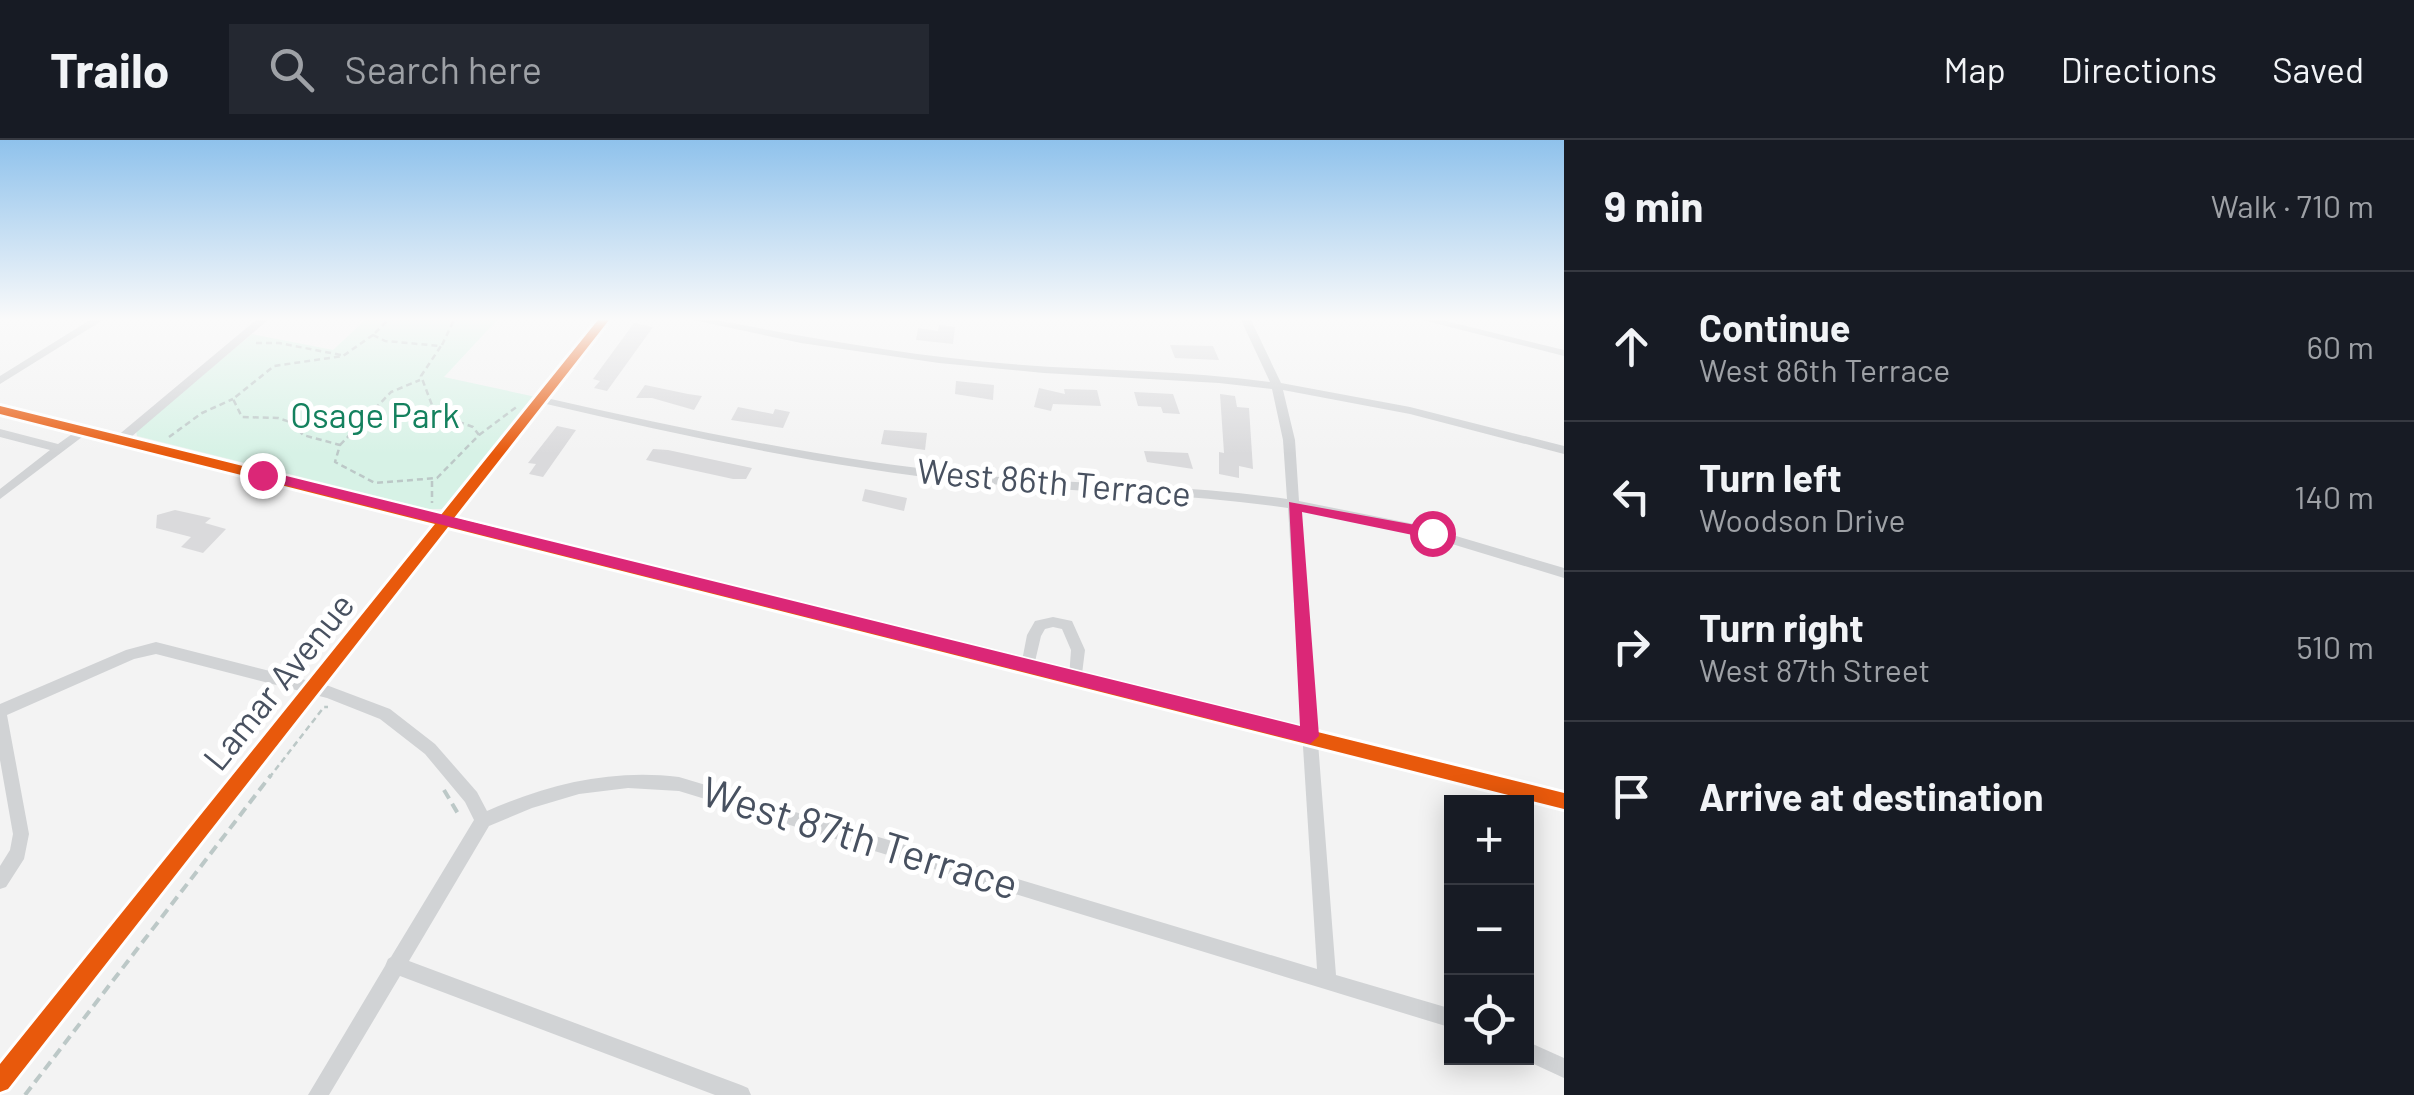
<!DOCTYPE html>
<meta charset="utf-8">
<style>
body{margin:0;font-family:Barlow,sans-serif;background:#242831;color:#f1f3f6}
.controls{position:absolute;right:30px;bottom:30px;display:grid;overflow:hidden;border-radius:0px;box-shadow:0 5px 25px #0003}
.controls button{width:90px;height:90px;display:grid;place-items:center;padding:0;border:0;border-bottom:2px solid #363941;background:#171b24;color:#f1f3f6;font:50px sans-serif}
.stop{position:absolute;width:30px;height:30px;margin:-22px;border:8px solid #db2777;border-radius:50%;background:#fff}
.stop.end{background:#db2777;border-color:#fff;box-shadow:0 2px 10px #0008}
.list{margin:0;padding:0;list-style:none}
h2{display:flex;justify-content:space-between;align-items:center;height:130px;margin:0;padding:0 40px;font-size:42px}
h2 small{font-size:32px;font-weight:400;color:#9ea1a6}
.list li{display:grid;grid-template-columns:65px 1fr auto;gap:30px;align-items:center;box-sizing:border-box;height:150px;padding:0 40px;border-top:2px solid #363941}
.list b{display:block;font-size:38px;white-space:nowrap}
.list p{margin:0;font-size:32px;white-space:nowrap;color:#9ea1a6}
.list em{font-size:32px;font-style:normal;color:#9ea1a6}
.icon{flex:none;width:55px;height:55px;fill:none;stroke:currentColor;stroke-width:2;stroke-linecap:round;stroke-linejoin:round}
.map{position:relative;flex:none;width:1564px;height:955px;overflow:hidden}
header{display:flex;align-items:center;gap:60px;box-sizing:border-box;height:140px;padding:0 50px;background:#171b24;border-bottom:2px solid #363941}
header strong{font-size:48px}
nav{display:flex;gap:55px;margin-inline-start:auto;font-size:35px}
.search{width:700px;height:90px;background:#242831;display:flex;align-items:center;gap:25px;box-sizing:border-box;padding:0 35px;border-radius:0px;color:#9ea1a6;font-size:38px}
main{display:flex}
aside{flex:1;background:#171b24}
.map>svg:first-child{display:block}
.green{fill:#d7f2e6}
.building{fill:#dadadc}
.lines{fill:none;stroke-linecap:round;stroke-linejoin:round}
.path-far1{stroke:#bcc8c7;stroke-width:2.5;stroke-dasharray:6 4;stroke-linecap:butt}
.path{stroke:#bcc8c7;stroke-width:4;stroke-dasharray:10 6;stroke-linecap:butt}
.minor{fill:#d1d3d5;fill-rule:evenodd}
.tertiary{fill:#d1d3d5;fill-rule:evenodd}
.cycleway-casing{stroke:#fff;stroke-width:6}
.cycleway{fill:#e8590c;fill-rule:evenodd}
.route{fill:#db2777}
.labels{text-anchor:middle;stroke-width:10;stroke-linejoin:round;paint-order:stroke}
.park-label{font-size:35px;fill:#14815e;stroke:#fff}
.street-label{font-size:35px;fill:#485160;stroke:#fff}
.near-street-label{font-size:42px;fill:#485160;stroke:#fff}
</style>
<header>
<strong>Trailo</strong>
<div class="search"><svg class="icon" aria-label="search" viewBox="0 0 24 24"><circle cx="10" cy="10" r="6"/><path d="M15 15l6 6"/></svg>Search here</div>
<nav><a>Map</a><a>Directions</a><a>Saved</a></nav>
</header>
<main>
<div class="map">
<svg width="1564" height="955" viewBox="0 0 1564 955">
<rect width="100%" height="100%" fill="#f3f3f3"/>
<path class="green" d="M365 180H497L444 237 536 257 454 359 442 369H429L137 296 136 291 252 194 333 210Z"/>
<g class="building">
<path d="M634 183 653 187 607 251 594 248 600 241 593 239Z"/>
<path d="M939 185 955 187 953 204 916 200 918 188 938 191Z"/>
<path d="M1170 205 1213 206 1219 220 1175 218Z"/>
<path d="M956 241 994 245 993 260 955 254Z"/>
<path d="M645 245 688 254 702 256 694 270 652 258H636Z"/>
<path d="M1039 248 1065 254 1064 249 1097 250 1101 266 1053 264 1051 271 1034 267Z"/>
<path d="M1134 252 1173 254 1180 274 1163 273 1161 267 1138 266Z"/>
<path d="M1220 254 1235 256 1237 267 1249 268 1253 329 1239 326V338L1219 334V312L1224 313Z"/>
<path d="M738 267 773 274 775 269 790 272 783 288 731 280Z"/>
<path d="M557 286 576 290 543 337 529 334 536 324 528 323Z"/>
<path d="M884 290 927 293 925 310 881 304Z"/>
<path d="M653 309 668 310 752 328 746 339H733L646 320Z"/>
<path d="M1144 311 1188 313 1193 329 1147 322Z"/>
<path d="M865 349 907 358 904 371 862 361Z"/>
<path d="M175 370 211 378 205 383 226 389 203 413 181 407 191 397 156 388 157 375Z"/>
</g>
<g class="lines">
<g class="path-far1">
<path d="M375 193 388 180"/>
<path d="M373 195 385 201 441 206 421 236 435 273 473 287 479 295 437 338 375 343 335 322 340 305 303 295 293 283 278 278 242 277 233 259 274 226 343 216Z"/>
<path d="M256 203H279L341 215"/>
<path d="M442 205 454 180"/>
<path d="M479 295 519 265"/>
<path d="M169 297 202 273 233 259"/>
<path d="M340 305 391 252 420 240"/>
<path d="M432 341V363"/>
<path d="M269 638 324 567H328"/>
</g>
<g class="path">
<path d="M444 650 460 677"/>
<path d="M25 955 271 635"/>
</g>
<g class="minor">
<path d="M90 180H103L0 244V236Z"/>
<path d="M256 180H268L124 303H116V297Z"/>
<path d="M693 180H716C814 199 912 216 1011 224 1097 231 1184 230 1270 242L1241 180H1251L1281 243 1410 267 1564 306V314L1410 274 1283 250 1295 300 1299 361 1419 385 1564 428V438L1419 394 1300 370 1336 835 1452 869V888L679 651 628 648 579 654 532 668 489 686 409 821 741 945 748 948 751 955H715L400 836 329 955H308L385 826 388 819 391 817 474 680 465 662 425 614 380 579 327 558 156 514 134 519 7 575 29 694 24 719 6 747 0 749V726L10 710 13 694 0 620V564L126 510 156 502 329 546 390 569 435 604 477 652 487 671C549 644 611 629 679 637L1317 829 1288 368C1182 352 1075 353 969 342 825 327 683 296 542 263L536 260 542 257C683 289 825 319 968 334 1074 345 1182 344 1287 359L1283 300 1272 249 1219 243 1044 233 939 223 801 203Z"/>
<path d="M1422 180H1442L1564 210V216Z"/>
<path d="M82 287 86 288V294L0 359V349L50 310 0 297V289L58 304Z"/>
<path d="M1053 477 1072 481 1085 510 1081 542 1076 544 1071 542 1069 538 1071 510 1062 489 1053 487 1045 489 1041 496 1033 530 1028 532 1023 530 1021 526 1027 495 1035 481Z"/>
<path d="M1526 901 1564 918V938L1521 918H1526Z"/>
</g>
<path class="tertiary" d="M597 180H610L456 378 1564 652V670L448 388 9 950 0 953V921L433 384 0 275V265L441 374Z"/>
<g class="cycleway-casing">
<path id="cycleway" d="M598 180H609L454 378 1564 653V669L448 387 8 949 0 952V924L435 384 0 274V266L441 375Z"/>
</g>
<use href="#cycleway" class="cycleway"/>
</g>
<linearGradient id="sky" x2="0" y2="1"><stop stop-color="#8fc2ec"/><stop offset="0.57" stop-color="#fafafa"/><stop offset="1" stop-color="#fafafa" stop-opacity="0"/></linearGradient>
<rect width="1564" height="314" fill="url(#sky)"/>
<path class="route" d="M262 330 1300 586 1289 362 1432 388 1440 393 1432 399 1302 372 1319 596 1310 604 257 338 254 335Z"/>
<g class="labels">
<g class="park-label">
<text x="375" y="288">Osage Park</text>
</g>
<g class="street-label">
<text transform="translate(1054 343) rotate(5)" y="12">West 86th Terrace</text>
<text transform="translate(279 542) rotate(-51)" y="12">Lamar Avenue</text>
</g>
<g class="near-street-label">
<text transform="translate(860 698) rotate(17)" y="15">West 87th Terrace</text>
</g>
</g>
</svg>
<div class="controls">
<button>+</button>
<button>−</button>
<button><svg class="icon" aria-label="locate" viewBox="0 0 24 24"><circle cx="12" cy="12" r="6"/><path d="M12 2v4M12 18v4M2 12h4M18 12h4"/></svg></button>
</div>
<div class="stop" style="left:1432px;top:393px"></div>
<div class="stop end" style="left:262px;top:335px"></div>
</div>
<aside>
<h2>9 min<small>Walk · 710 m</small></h2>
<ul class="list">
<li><svg class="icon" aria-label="ahead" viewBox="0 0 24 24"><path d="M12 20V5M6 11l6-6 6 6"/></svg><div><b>Continue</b><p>West 86th Terrace</p></div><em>60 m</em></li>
<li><svg class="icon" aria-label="left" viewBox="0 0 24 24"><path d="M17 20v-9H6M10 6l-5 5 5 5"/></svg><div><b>Turn left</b><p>Woodson Drive</p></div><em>140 m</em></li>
<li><svg class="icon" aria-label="right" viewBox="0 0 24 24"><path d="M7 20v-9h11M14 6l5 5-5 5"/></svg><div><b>Turn right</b><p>West 87th Street</p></div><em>510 m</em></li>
<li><svg class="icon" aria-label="arrive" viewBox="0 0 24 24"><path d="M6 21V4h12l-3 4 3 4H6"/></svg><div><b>Arrive at destination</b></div></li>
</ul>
</aside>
</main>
